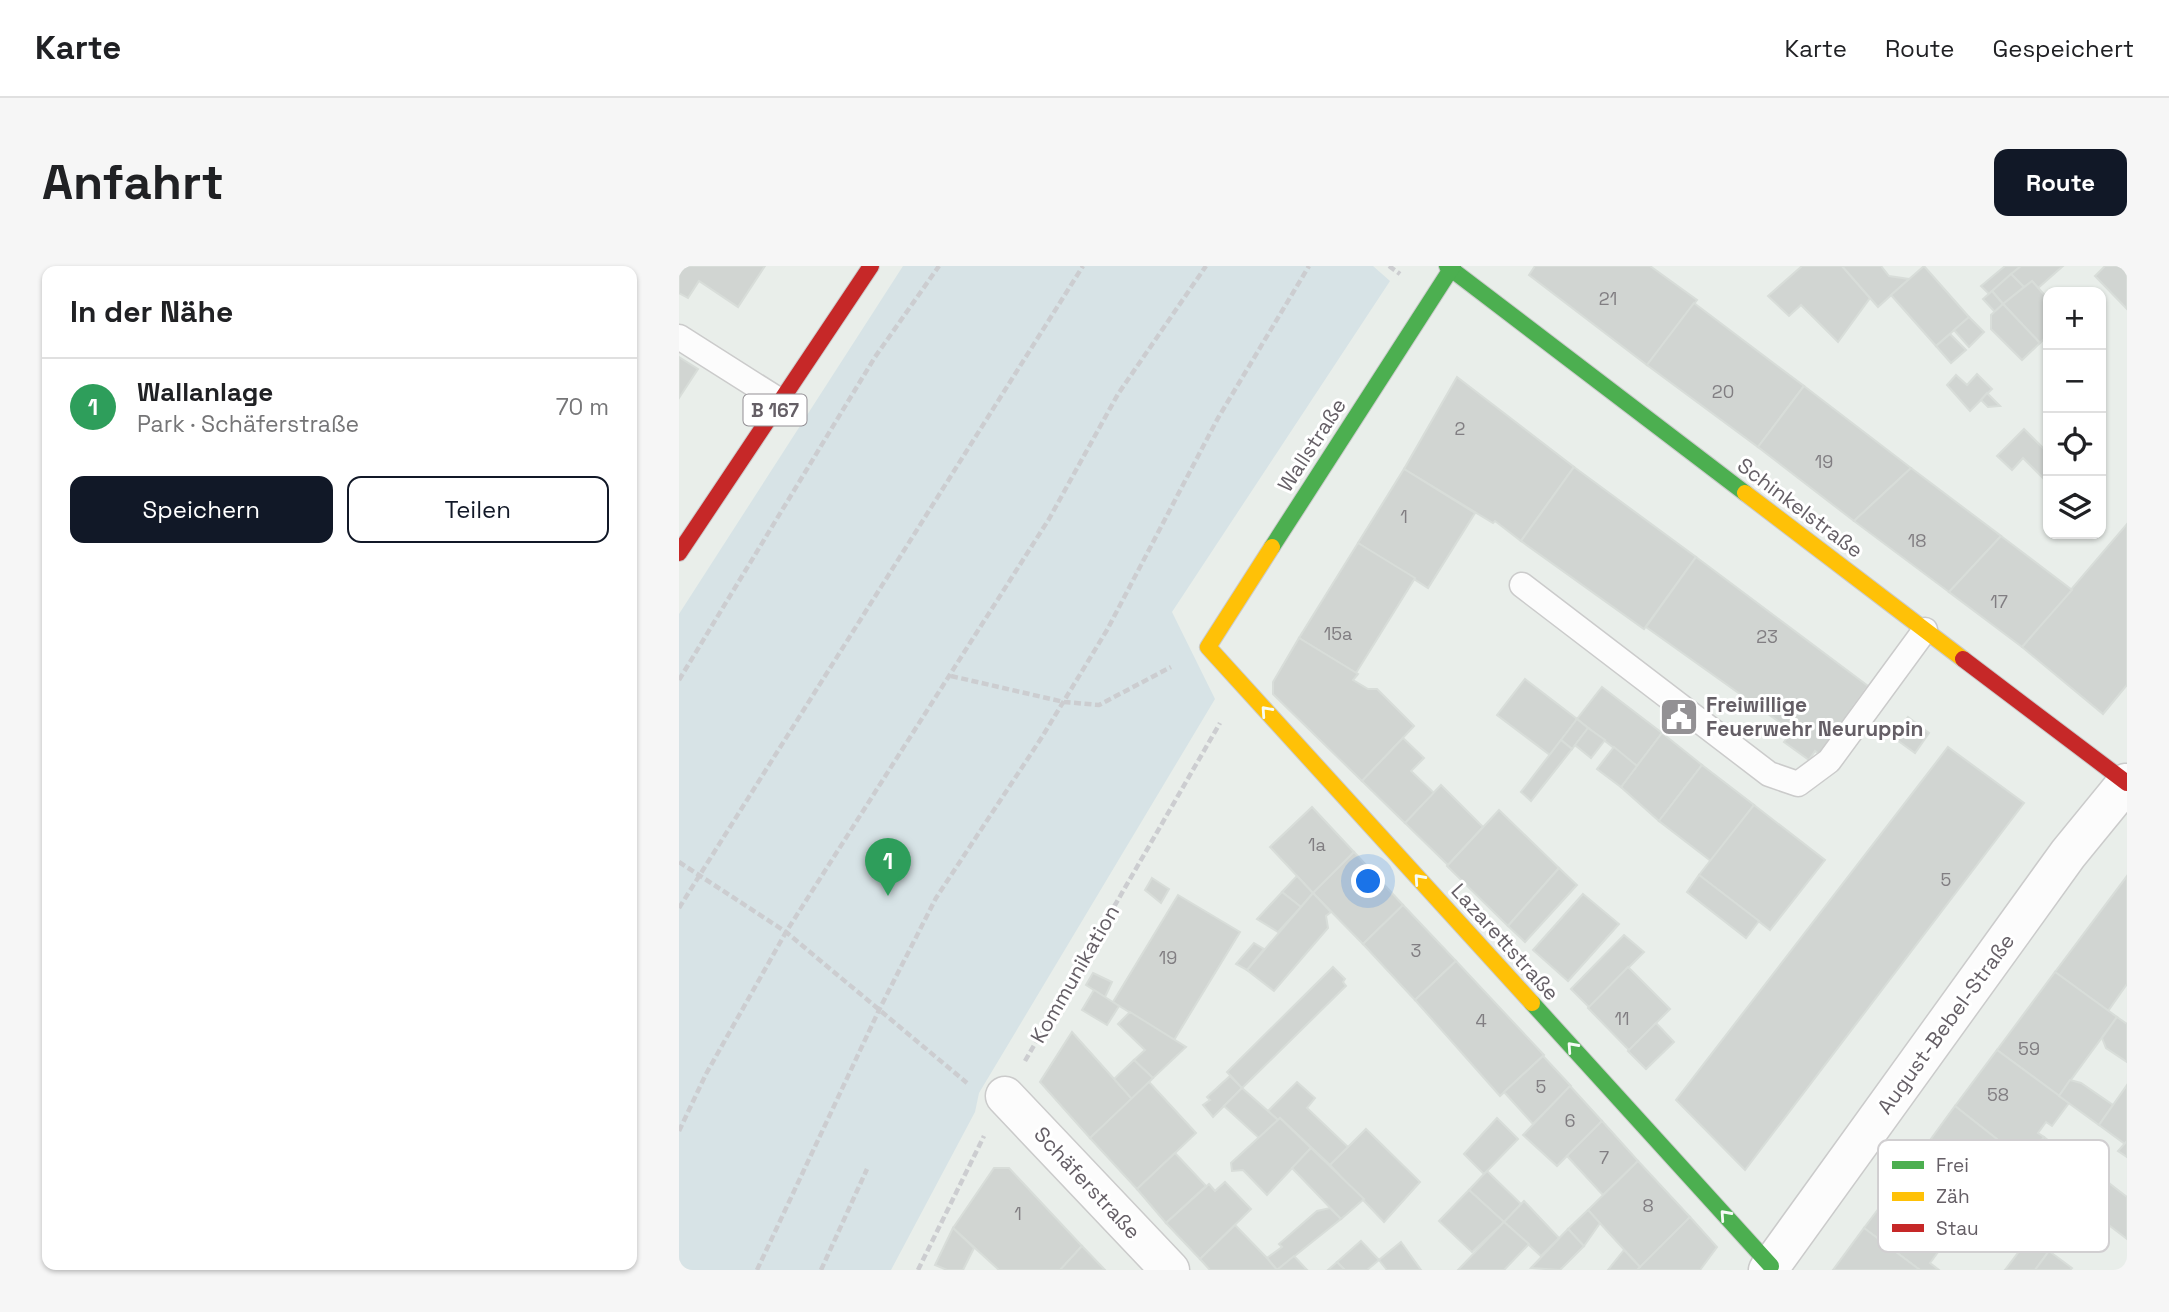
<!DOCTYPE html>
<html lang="de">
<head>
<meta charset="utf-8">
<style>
  :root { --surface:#fff; --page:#f6f6f6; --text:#202124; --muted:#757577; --line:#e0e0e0; --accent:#111827 }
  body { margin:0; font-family:"Space Grotesk",sans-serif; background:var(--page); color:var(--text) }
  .controls { position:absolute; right:21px; top:21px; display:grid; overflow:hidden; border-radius:14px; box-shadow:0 2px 5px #0004 }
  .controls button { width:63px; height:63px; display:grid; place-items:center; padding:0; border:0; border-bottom:2px solid var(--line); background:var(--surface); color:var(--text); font:35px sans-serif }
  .you { position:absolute; left:690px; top:616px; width:24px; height:24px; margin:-18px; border:5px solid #fff; border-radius:50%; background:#1a73e8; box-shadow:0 0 0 10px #1a73e833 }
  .badge { display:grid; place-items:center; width:46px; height:46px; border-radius:50%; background:var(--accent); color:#fff; font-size:23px; font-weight:700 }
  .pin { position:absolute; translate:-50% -58px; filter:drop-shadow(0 2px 4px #0008) }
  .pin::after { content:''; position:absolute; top:37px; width:24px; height:21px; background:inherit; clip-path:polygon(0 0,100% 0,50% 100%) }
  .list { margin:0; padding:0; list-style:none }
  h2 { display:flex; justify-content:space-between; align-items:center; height:91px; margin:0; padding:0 28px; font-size:30px }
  h2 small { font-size:23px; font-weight:400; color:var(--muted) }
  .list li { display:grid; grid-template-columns:46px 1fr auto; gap:21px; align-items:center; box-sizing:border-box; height:98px; padding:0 28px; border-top:2px solid var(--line) }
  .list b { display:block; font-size:26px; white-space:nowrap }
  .list p { margin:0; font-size:23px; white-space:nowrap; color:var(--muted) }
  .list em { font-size:23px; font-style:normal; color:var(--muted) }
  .actions { display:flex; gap:14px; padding:21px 28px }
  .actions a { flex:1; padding:16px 0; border:2px solid var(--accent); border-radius:14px; text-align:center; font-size:24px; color:var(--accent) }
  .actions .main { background:var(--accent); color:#fff }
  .icon { flex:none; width:38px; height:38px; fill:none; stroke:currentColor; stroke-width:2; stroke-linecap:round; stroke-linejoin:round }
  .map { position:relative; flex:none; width:1448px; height:1004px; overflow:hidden; border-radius:14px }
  header { display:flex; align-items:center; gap:42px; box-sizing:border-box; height:98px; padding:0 35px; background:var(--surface); border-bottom:2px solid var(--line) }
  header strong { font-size:33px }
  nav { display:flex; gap:38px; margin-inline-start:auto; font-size:24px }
  .intro { display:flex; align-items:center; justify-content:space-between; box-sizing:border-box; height:168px; padding:0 42px }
  h1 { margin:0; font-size:49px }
  .button { padding:18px 32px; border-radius:14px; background:var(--accent); color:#fff; font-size:24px; font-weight:700 }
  main { display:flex; gap:42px; padding:0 42px }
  aside { flex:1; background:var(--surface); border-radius:14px; box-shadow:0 2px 5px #0004 }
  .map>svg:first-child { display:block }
  .green { fill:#d7e3e6 }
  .building { fill:#d1d5d2; stroke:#d8ddd9; stroke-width:2 }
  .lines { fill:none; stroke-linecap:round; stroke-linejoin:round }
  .lane-casing { stroke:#cbcbcb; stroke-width:27 }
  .street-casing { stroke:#cbcbcb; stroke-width:41 }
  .fast-casing { stroke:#cbcbcc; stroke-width:18 }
  .slow-casing { stroke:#cbcbcc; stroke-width:18 }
  .jam-casing { stroke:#cbcbcc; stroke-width:18 }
  .path { stroke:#cccdd0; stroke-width:4.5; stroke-dasharray:7 3.5; stroke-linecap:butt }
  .lane { stroke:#fcfcfc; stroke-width:24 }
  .street { stroke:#fcfcfc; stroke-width:38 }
  .fast { stroke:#4caf50; stroke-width:16 }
  .slow { stroke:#ffc107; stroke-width:16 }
  .jam { stroke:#c62828; stroke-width:16 }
  .oneway { stroke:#f6fbf6 }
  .labels { text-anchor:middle; stroke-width:6; stroke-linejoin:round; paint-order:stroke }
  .number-label { font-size:18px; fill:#817e82 }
  .shield { fill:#fff; stroke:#938f94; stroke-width:2 }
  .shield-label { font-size:19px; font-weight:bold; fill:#655f66 }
  .street-label { font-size:21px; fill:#655f66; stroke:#fff }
  .poi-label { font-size:21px; font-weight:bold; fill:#655f66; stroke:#fff; text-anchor:start }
  .key { fill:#fff; stroke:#d1cfd1; stroke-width:2 }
  .key-label { font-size:19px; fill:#655f66 }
</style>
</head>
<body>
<header>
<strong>Karte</strong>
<nav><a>Karte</a><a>Route</a><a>Gespeichert</a></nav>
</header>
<div class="intro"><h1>Anfahrt</h1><a class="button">Route</a></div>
<main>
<aside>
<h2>In der Nähe<small></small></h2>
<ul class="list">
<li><span class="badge" style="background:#2e9e5b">1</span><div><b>Wallanlage</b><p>Park · Schäferstraße</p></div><em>70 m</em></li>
</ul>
<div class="actions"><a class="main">Speichern</a><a>Teilen</a></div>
</aside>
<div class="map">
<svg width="1448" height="1004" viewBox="0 0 1448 1004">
  <rect width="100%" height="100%" fill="#e9eeea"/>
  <polygon class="green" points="224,0 694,0 711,15 493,346 536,433 300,827 296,846 212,1004 0,1004 0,348"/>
  <g class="building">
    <polygon points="0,0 86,0 59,41 20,15 9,32 0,27"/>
    <polygon points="856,0 971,0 1018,34 968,99 850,9"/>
    <polygon points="1123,0 1163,0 1191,32 1159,76 1122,39 1110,50 1089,30"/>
    <polygon points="1163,0 1202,0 1210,10 1230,13 1199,41"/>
    <polygon points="1245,0 1290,51 1257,80 1212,29"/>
    <polygon points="1326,0 1342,0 1310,28 1302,20"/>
    <polygon points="1342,0 1384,0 1359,22 1353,15 1345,21 1332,8"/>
    <polygon points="1426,0 1448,0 1448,43 1416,10"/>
    <polygon points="1332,8 1345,21 1324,38 1313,25"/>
    <polygon points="1353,15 1369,33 1369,69 1361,77 1324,38"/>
    <polygon points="1313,25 1324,38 1316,46 1304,33"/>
    <polygon points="1015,37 1125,120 1079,181 968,99"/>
    <polygon points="1324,38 1361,77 1343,94 1312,63 1312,49"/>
    <polygon points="1290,51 1305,66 1290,81 1275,64"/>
    <polygon points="1271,68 1287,84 1272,97 1257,80"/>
    <polygon points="0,91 19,103 0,132"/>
    <polygon points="1298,108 1313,123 1291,145 1268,119 1277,109 1288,119"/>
    <polygon points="778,111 895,201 842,275 816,255 814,257 725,203"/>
    <polygon points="1125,120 1232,202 1175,255 1079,181"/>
    <polygon points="1308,127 1321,140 1309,141 1302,134"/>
    <polygon points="1345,163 1369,187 1369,217 1344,192 1333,204 1318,190"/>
    <polygon points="895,201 1017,291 965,363 842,275"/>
    <polygon points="1232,202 1322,270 1270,326 1175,255"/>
    <polygon points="725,203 796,247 749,322 679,277"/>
    <polygon points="1448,258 1448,419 1424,448 1343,381"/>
    <polygon points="1322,270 1393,324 1343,381 1270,326"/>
    <polygon points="679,277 736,312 677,407 620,372"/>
    <polygon points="1017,291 1189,420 1140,488 1136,485 1130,494 1105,476 1113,465 967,361"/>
    <polygon points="620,372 679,408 674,414 689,423 698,423 735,460 683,515 594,428 594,416"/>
    <polygon points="846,413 898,453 871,489 818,449"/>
    <polygon points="923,421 983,467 958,500 898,453"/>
    <polygon points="1229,451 1250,467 1236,487 1214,471"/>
    <polygon points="898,453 909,462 893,483 882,474"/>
    <polygon points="909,462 926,474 912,492 896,479"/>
    <polygon points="983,467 1023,499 980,555 942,521"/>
    <polygon points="724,472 745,492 732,505 755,527 726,557 683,515"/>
    <polygon points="882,474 893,483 852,535 842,526"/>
    <polygon points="935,481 958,500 942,521 918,503"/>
    <polygon points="1269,481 1345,537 1066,904 997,834"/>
    <polygon points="1023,499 1075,539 1032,595 980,555"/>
    <polygon points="762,519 804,561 769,599 726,557"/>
    <polygon points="1075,539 1146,594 1091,664 1020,609"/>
    <polygon points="633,541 675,586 634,627 591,581"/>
    <polygon points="820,544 880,602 829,660 768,600"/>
    <polygon points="675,586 724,639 684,678 634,627"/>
    <polygon points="880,602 898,619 846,676 829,660"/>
    <polygon points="1020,609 1080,655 1067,672 1008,626"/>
    <polygon points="618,610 634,627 622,641 603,626"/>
    <polygon points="1448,610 1448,718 1429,745 1376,706"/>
    <polygon points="473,612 490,623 482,637 466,624"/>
    <polygon points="603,626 622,641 599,666 578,653"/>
    <polygon points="634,627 652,646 647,650 649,662 595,725 568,704"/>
    <polygon points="904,628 940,658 889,715 854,684"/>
    <polygon points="499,629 561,666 495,774 434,736"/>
    <polygon points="724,639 777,695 736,734 684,678"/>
    <polygon points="945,669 965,686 910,741 892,723"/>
    <polygon points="575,677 585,683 568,704 557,698"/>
    <polygon points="777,695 865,789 821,830 736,734"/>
    <polygon points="654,701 666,713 664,716 667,720 563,822 548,806"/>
    <polygon points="949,701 991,743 950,784 909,742"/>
    <polygon points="1376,706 1438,751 1380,830 1318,784"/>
    <polygon points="414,707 433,716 426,731 407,719"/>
    <polygon points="415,724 440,740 428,759 403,744"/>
    <polygon points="451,746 507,781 474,812 455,794 466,784 439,758"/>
    <polygon points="1438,751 1448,758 1448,796 1427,782 1423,772"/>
    <polygon points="977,757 995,776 967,803 949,785"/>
    <polygon points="393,766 453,833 411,872 361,816"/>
    <polygon points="1318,784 1390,837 1373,860 1367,856 1359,867 1365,871 1347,896 1276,840"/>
    <polygon points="864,790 892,820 854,858 825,826"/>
    <polygon points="455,794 474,812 453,833 435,813"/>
    <polygon points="551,810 563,822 534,851 524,839 531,834 528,831"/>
    <polygon points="1391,814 1402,817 1434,839 1420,859 1380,830"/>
    <polygon points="470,816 517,867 458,923 411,872"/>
    <polygon points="618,816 636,832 628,842 669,881 651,899 601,852 599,854 589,845"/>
    <polygon points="1448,819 1448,875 1446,878 1420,859"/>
    <polygon points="891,820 923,855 878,900 844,869"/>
    <polygon points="563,822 599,854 580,872 545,840"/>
    <polygon points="1276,840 1333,885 1298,931 1241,888"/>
    <polygon points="601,852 632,882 588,929 564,904 553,905 552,897"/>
    <polygon points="818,852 839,873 805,908 785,888"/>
    <polygon points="923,855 959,895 924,929 888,890"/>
    <polygon points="687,863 741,916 705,956 651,899"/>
    <polygon points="1365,871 1420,914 1422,911 1448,931 1448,973 1347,896"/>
    <polygon points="1448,875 1448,891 1439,885"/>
    <polygon points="632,882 685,933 662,953 613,902"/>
    <polygon points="496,887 527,920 487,957 458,923"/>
    <polygon points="1241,888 1299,932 1251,997 1260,1004 1241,1004 1185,962"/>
    <polygon points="959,895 1011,951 961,1001 909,944"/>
    <polygon points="315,902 330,902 403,980 381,1004 320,1004 274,962"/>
    <polygon points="808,905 842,938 825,956 790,924"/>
    <polygon points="546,916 572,943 521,993 487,957 530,918 536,925"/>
    <polygon points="790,924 825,956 793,986 760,955"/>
    <polygon points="845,935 880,972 862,990 825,956"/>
    <polygon points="651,942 662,953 598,1004 588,992 603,981 600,978 638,945"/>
    <polygon points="909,944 921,957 905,980 889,963"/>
    <polygon points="1011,951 1038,981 1021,1004 958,1004"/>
    <polygon points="825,956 850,978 825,1004 779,1004"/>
    <polygon points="556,959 588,992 598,1004 531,1004 521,993"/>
    <polygon points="274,962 295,982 284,1004 268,1004 256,999"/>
    <polygon points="1185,962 1241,1004 1154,1004"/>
    <polygon points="889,963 905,980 881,1004 852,1002"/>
    <polygon points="1351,971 1370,985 1356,1004 1326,1004"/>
    <polygon points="682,975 700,994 688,1004 666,1004 658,996"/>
    <polygon points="722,976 742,1004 708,1004 700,994"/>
    <polygon points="403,980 426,1004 381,1004"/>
    <polygon points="945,984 961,1001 958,1004 929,1004"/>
    <polygon points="1370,985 1393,1002 1391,1004 1356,1004"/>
    <polygon points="615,990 628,1004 598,1004"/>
    <polygon points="658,996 666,1004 649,1004"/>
  </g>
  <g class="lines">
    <g class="lane-casing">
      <g id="lane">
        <polyline points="0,71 101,135"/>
        <polyline points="843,319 1090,508 1119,518 1150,495 1246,364"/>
      </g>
    </g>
    <g class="street-casing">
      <g id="street">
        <polyline points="326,830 491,1004"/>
        <polyline points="1089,1004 1389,588 1447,517"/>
      </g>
    </g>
    <g class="fast-casing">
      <g id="fast">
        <polyline points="768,0 1066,227"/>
        <polyline points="593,281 774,0"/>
        <polyline points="853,737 1092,1000"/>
      </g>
    </g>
    <g class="slow-casing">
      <g id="slow">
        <polyline points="1066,227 1284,393"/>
        <polyline points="593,281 529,381 853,737"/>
      </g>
    </g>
    <g class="jam-casing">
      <g id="jam">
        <polyline points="0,287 192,0"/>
        <polyline points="1284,393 1448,517"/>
      </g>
    </g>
    <g class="path">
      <polyline points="710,0 721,8"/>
      <polyline points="272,410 385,436 420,439 492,401"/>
      <polyline points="0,414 196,91 260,0"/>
      <polyline points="0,596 107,666 288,817"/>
      <polyline points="0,642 404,0"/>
      <polyline points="346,795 541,457"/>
      <polyline points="0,865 27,808 107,666 370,253 439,128 527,0"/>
      <polyline points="78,1004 201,742 257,632 363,471 428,364 539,152 630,0"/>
      <polyline points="142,1004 188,903"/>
      <polyline points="239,1004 305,870"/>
    </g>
    <use href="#lane" class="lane"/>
    <use href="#street" class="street"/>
    <use href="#fast" class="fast"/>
    <use href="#slow" class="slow"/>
    <use href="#jam" class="jam"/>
  </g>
  <defs><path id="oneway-chevron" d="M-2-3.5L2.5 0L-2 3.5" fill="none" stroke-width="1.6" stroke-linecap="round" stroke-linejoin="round" transform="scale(1.75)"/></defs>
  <g class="oneway">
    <use href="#oneway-chevron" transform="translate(587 445) rotate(-132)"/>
    <use href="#oneway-chevron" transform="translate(740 613) rotate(-132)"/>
    <use href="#oneway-chevron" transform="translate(893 781) rotate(-132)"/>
    <use href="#oneway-chevron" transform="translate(1046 949) rotate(-132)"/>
  </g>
  <defs>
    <g id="civic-square" transform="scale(2.0125)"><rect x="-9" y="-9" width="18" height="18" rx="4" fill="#939194" stroke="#fff"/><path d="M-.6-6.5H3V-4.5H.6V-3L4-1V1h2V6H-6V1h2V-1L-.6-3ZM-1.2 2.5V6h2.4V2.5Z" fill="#fff"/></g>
  </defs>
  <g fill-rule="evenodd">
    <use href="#civic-square" x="1000" y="451"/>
  </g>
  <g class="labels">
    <g class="number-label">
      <text x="929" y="39">21</text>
      <text x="1044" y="132">20</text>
      <text x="781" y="169">2</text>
      <text x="1145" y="202">19</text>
      <text x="725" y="257">1</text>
      <text x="1238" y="281">18</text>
      <text x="1320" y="342">17</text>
      <text x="659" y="374">15a</text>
      <text x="1088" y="377">23</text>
      <text x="638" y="585">1a</text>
      <text x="1267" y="620">5</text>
      <text x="737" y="691">3</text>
      <text x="489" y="698">19</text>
      <text x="943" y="759">11</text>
      <text x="802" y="761">4</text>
      <text x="1350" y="789">59</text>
      <text x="862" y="827">5</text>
      <text x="1319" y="835">58</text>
      <text x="891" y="861">6</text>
      <text x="925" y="898">7</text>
      <text x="969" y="946">8</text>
      <text x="339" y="954">1</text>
    </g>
    <rect class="shield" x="64.5" y="128.5" width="63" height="31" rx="5"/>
    <g class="shield-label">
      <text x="96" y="151">B 167</text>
    </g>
    <g class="street-label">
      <text transform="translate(633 179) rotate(-57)" y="7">Wallstraße</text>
      <text transform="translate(1121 242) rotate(37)" y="7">Schinkelstraße</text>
      <text transform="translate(826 676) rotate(48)" y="7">Lazarettstraße</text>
      <text transform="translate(396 708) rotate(-60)" y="7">Kommunikation</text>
      <text transform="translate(1267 758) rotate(-54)" y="7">August-Bebel-Straße</text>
      <text transform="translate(408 917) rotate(47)" y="7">Schäferstraße</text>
    </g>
    <g class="poi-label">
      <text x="1027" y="446">Freiwillige<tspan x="1027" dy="24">Feuerwehr Neuruppin</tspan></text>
    </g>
  </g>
  <rect x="1199" y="874" width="231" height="112" rx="10" class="key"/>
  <rect x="1213" y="895" width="32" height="8" fill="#4caf50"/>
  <rect x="1213" y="926" width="32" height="9" fill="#ffc107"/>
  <rect x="1213" y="958" width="32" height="8" fill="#c62828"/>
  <g class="key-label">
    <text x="1257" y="906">Frei</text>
    <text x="1257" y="937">Zäh</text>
    <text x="1257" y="969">Stau</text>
  </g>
</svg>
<div class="controls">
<button>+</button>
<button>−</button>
<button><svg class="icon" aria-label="locate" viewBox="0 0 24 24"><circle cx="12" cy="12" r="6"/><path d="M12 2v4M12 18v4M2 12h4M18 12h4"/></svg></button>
<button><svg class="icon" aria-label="layers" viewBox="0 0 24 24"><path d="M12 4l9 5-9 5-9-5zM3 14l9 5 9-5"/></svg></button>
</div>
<div class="you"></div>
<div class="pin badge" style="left:209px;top:630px;background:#2e9e5b">1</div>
</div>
</main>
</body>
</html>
